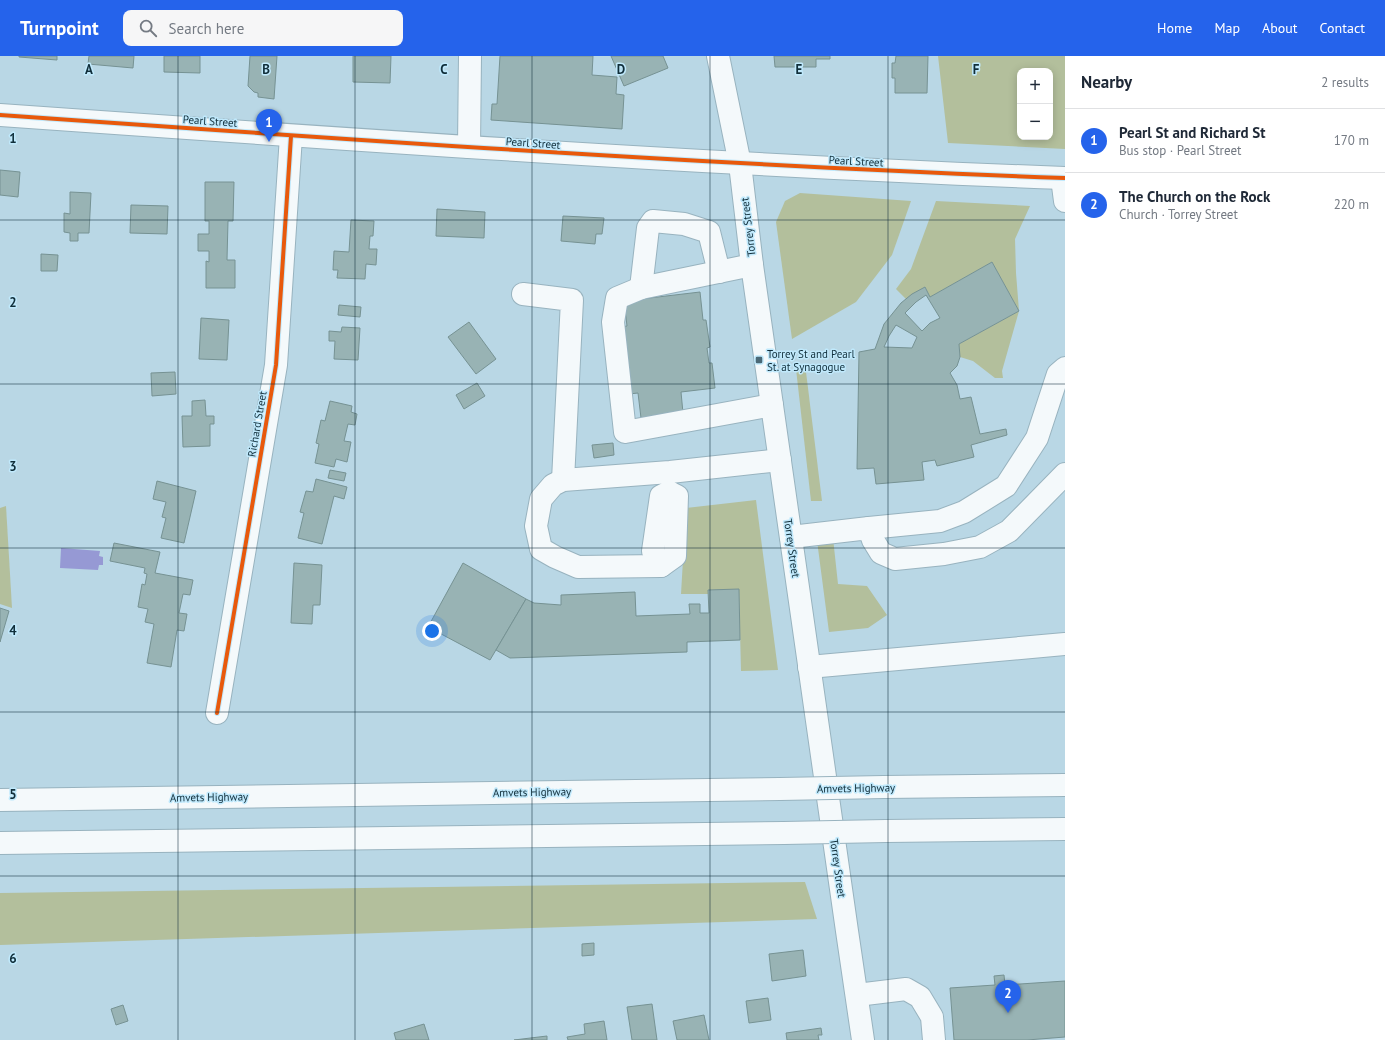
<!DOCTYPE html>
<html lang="en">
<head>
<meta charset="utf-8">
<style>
  :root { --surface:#fff; --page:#f6f6f7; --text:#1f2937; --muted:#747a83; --line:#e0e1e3; --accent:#2563eb }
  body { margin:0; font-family:"PT Sans",sans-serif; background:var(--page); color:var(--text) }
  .controls { position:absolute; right:12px; top:12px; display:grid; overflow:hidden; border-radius:8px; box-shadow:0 2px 10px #0003 }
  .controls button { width:36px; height:36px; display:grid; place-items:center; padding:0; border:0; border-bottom:1px solid var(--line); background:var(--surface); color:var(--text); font:20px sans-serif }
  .you { position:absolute; left:432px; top:575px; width:14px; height:14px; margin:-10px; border:3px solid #fff; border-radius:50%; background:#1a73e8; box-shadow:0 0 0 6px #1a73e833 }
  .badge { display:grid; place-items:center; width:26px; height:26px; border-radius:50%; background:var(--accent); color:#fff; font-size:13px; font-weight:700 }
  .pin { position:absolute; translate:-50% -33px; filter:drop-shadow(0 1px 2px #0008) }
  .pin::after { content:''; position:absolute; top:21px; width:14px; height:12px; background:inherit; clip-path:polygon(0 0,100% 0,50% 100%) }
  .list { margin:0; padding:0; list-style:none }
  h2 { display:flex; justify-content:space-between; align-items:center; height:52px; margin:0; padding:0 16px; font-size:17px }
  h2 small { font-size:13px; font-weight:400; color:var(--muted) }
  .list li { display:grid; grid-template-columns:26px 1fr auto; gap:12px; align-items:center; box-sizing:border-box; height:64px; padding:0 16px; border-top:1px solid var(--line) }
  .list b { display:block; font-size:15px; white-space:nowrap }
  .list p { margin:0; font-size:13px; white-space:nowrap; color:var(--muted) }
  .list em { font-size:13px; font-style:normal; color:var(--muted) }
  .icon { flex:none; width:22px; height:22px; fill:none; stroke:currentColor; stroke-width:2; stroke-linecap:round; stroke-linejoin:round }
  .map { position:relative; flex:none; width:1065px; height:984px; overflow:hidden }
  header { display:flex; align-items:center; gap:24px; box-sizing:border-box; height:56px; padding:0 20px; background:var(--accent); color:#fff }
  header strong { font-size:19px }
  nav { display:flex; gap:22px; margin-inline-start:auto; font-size:14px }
  .search { width:280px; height:36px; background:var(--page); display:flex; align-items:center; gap:10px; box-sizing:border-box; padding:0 14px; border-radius:8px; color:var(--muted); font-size:15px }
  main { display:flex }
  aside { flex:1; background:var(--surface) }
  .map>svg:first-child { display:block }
  .green { fill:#b3bf9c; fill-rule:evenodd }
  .water { fill:#9699d4 }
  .building { fill:#98b3b4; stroke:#769293; fill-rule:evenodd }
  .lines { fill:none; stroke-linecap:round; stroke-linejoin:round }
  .minor-casing { stroke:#98b3bf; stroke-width:24 }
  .major-casing { stroke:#98b3bf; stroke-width:24 }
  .highway-casing { stroke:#98b3bf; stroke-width:24 }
  .minor { stroke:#f4f9fb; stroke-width:22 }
  .major { stroke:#f4f9fb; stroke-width:22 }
  .highway { stroke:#f4f9fb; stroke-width:22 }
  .highway-bridge-casing { stroke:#98b3bf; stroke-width:24; stroke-linecap:butt }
  .highway-bridge { stroke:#f4f9fb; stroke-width:22 }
  .cycleway-casing { stroke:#c0e9fc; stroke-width:6 }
  .cycleway { stroke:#e8590c; stroke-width:4 }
  .grid { fill:none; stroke:#102e3a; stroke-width:1; stroke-opacity:0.55 }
  .poi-dot { fill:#4b6976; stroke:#c0e9fc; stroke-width:1.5 }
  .labels { text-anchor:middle; stroke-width:3; stroke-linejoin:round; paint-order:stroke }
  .street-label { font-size:11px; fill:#102e3a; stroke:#c0e9fc }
  .poi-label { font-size:11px; fill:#102e3a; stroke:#c0e9fc; text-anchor:start }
  .grid-label { font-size:13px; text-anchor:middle; font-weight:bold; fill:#102e3a; stroke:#c0e9fc; stroke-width:3; stroke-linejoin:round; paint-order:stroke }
</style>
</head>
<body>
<header>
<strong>Turnpoint</strong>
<div class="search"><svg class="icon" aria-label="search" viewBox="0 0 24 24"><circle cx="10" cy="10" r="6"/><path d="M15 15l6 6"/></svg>Search here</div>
<nav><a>Home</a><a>Map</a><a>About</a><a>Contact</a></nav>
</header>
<main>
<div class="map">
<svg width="1065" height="984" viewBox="0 0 1065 984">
  <rect width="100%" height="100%" fill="#b9d7e5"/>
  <g class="green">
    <path d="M938,0H1065V93L948,87ZM1020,15H1050V81H1020Z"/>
    <polygon points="800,137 911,145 892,199 856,246 792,283 776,166 785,145"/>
    <polygon points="936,145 1030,150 1015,183 1016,217 1019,255 1002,315 1003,322 995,322 973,305 960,301 959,288 1019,255 992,206 930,241 925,231 906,243 896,233 911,213"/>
    <polygon points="805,308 822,445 811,445 796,313"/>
    <polygon points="756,444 778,614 741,615 739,534 708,538 681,538 686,452"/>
    <polygon points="6,450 12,552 0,548 0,452"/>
    <polygon points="816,477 833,482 838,528 867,530 887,559 868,572 829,576"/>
    <polygon points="805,826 817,863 0,889 0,837"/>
  </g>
  <polygon class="water" points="61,492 100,495 99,500 103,501 103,509 99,509 98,514 60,512"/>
  <g class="building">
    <polygon points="19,0 57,0 57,4 19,1"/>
    <polygon points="89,0 134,0 133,12 88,8"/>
    <polygon points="164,0 200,0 200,17 164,16"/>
    <polygon points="250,0 277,0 274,43 258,41 258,37 254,36 248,30"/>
    <polygon points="353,0 391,0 390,27 353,26"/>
    <polygon points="500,0 593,0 592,19 617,21 616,38 624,39 622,73 491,64 492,48 497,48"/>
    <polygon points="611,0 663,0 668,12 624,30"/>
    <polygon points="774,0 830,0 830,3 816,3 816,11 775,11"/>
    <polygon points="896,0 928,0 927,37 895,37 895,22 892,22 892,7 895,7"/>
    <polygon points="0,114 20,116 18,141 0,139"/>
    <polygon points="205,126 234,126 233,165 228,165 227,204 235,204 235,232 206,232 206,205 209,206 209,195 198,195 198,178 209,178 209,165 205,165"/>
    <polygon points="70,136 91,137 89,177 78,177 78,185 70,185 70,177 64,176 64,157 70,158"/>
    <polygon points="131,149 168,150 167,178 130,177"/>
    <polygon points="437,153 485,156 484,182 436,180"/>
    <polygon points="563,160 604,162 602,178 596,178 595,188 561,185"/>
    <polygon points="351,164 374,165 373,180 370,180 369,193 377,193 376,209 366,208 365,223 337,222 338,214 333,214 334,195 349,196"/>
    <polygon points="41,198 58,199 57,215 41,215"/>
    <path d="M992,206L1019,255L959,288L960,301L957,310L950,317L957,329L960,343L971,341L980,378L1006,373L1007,379L971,389L974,401L937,410L935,404L922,406L924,424L876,428L874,412L857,413L859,296L875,293L884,268L901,247L912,238L925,231L930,241ZM926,239L940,262L930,267L922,275L905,257L916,246ZM896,269L917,281L912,292L884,291L889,280Z"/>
    <polygon points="700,236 703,264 706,264 710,291 707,292 709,307 712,307 715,332 681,336 683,357 641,362 638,337 629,338 621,271 627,270 624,245"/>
    <polygon points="339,249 361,251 360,261 338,259"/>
    <polygon points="201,262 229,264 227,304 199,303"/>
    <polygon points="469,266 496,303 476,318 448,281"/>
    <polygon points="342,271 360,272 358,304 334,303 335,285 329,285 329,275 341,276"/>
    <polygon points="175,316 176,338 152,340 151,317"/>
    <polygon points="477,327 485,340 464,353 456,339"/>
    <polygon points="205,344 206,360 214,360 214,368 210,368 210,390 183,391 182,360 192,360 192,345"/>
    <polygon points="330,345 352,350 351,356 357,358 355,369 348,368 344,385 351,386 347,406 336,403 334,411 315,407 319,388 316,387 321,364 325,365"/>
    <polygon points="613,387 614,399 594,402 592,389"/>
    <polygon points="330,414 346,417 344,425 328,422"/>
    <polygon points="316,423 347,431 344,443 334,440 322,488 298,482 304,457 300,456 306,435 313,436"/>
    <polygon points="157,425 196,435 184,487 161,482 166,462 162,461 166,446 153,443"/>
    <polygon points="114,487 160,496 155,517 193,524 190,539 183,538 179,557 187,558 184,575 177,574 171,611 147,607 154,568 145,566 148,553 138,551 142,528 145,529 147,518 144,517 145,512 110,505"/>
    <polygon points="294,507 322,509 320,549 313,549 312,568 291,567"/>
    <polygon points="463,507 526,543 490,604 428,571"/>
    <polygon points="739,533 740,584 687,586 687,596 510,602 496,594 526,543 534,547 561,549 561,539 635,536 636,560 690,558 689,548 700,548 700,557 709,557 708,534"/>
    <polygon points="0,552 9,555 0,586"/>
    <polygon points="594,887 594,899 582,900 582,888"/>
    <polygon points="803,894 806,920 772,925 769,898"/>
    <polygon points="1004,919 1005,929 1065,925 1065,981 1027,984 954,984 950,932 995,929 994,920"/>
    <polygon points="768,942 771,964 749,967 746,945"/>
    <polygon points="652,948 657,984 632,984 627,951"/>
    <polygon points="123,949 128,965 116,969 111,953"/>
    <polygon points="704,959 709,984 677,984 673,965"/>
    <polygon points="604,965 607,984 568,984 567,981 585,978 584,968"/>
    <polygon points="424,968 429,984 396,984 394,977"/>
    <polygon points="821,972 822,979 818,979 819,984 787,984 786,977"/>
    <polygon points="547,980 547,984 514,984"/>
  </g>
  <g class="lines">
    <g class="minor-casing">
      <g id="minor">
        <path d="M0,59C355,84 710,109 1065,122"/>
        <polyline points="469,91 470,0"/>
        <polyline points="1062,122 1065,145"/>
        <polyline points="752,209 641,232 617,242 613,266 625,376 772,349"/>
        <polyline points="641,232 648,172 653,165 684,168 709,176 719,216"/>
        <polyline points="523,238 572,244 563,424"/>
        <polyline points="669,436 677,440 675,500 661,510 578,511 555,501 541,493 536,470 541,443 553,429 563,424 670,416 780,404"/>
        <polyline points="869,472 940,465 964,456 1006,430 1037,382 1058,318 1065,312"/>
        <polyline points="791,481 869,472 873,484 881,497 895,503 944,498 980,491 1009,475 1065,418"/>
        <polyline points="661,510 653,495 661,440 669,436"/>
        <polyline points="809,611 1065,588"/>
        <polyline points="217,657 276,309 291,80"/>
        <polyline points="857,939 906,933 920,941 932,961 934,984"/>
      </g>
    </g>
    <g class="major-casing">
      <polyline id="major" points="718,0 740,108 752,209 847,875 863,984"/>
    </g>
    <g class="highway-casing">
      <g id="highway">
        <polyline points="884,731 1065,729"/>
        <polyline points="0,744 780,733"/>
        <polyline points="886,775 1065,773"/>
        <polyline points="0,787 784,777"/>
      </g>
    </g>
    <use href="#minor" class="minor"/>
    <use href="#major" class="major"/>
    <use href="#highway" class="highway"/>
    <g class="highway-bridge-casing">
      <g id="highway-bridge">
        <polyline points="780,733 884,731"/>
        <polyline points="784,777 886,775"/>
      </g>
    </g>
    <use href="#highway-bridge" class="highway-bridge"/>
    <g class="cycleway-casing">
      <g id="cycleway">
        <path d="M0,59C355,84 710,109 1065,122"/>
        <polyline points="217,657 276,309 291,80"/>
      </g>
    </g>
    <use href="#cycleway" class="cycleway"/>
  </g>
  <path class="grid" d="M178,0V984M355,0V984M532,0V984M710,0V984M888,0V984M0,164H1065M0,328H1065M0,492H1065M0,656H1065M0,820H1065"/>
  <rect class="poi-dot" x="755" y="300" width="8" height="8" rx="2"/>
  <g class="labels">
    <g class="street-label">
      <text transform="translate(210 65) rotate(4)" y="4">Pearl Street</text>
      <text transform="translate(533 87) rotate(4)" y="4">Pearl Street</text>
      <text transform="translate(856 105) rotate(3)" y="4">Pearl Street</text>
      <text transform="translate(748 171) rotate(-97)" y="4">Torrey Street</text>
      <text transform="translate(257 368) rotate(-80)" y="4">Richard Street</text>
      <text transform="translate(792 492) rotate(82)" y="4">Torrey Street</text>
      <text transform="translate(856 732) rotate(-1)" y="4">Amvets Highway</text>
      <text transform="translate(532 736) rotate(-1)" y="4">Amvets Highway</text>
      <text transform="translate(209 741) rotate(-1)" y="4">Amvets Highway</text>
      <text transform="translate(838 812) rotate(82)" y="4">Torrey Street</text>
    </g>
    <g class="poi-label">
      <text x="767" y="302">Torrey St and Pearl<tspan x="767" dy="13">St. at Synagogue</tspan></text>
    </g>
  </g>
  <g class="grid-label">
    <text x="89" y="18">A</text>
    <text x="266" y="18">B</text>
    <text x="444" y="18">C</text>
    <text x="621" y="18">D</text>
    <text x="799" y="18">E</text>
    <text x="976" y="18">F</text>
    <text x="13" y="87">1</text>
    <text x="13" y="251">2</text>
    <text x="13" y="415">3</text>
    <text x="13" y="579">4</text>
    <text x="13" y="743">5</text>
    <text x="13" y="907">6</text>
  </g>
</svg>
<div class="controls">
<button>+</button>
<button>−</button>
</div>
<div class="you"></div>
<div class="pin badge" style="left:269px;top:86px">1</div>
<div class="pin badge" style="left:1008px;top:957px">2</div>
</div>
<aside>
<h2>Nearby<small>2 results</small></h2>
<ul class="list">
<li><span class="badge">1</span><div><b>Pearl St and Richard St</b><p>Bus stop · Pearl Street</p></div><em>170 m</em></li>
<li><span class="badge">2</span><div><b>The Church on the Rock</b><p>Church · Torrey Street</p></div><em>220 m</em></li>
</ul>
</aside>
</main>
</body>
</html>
